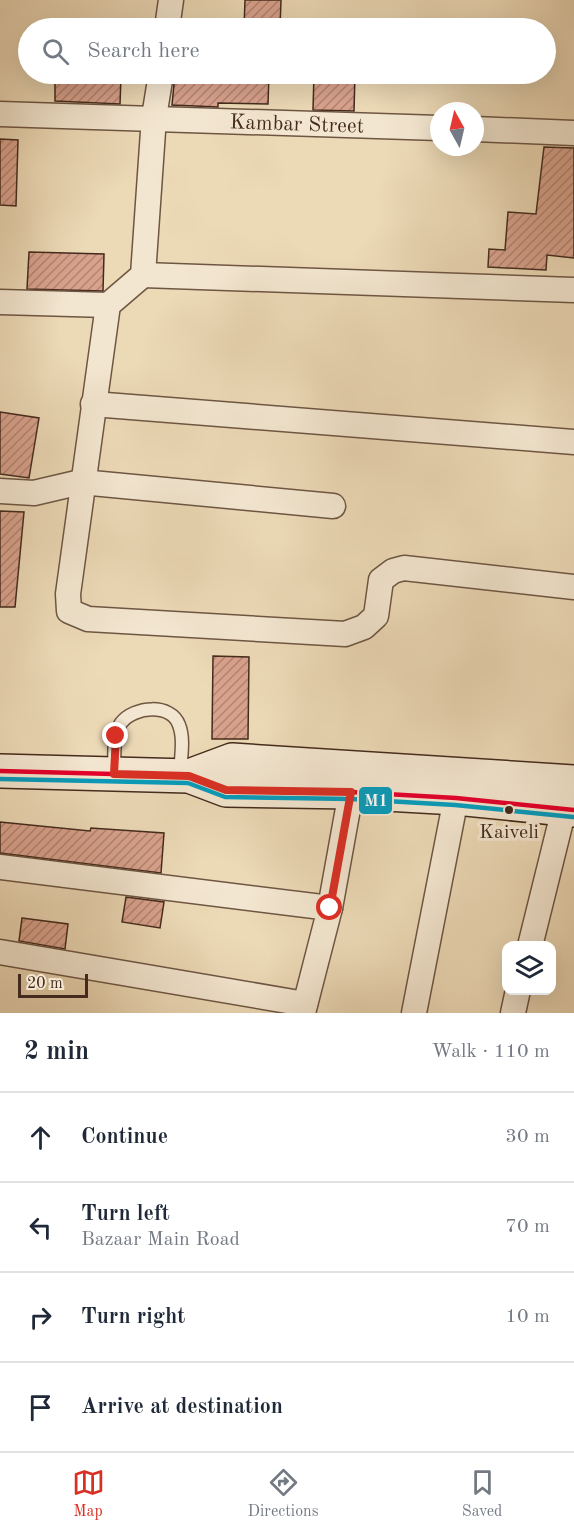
<!DOCTYPE html>
<html lang="en">
<head>
<meta charset="utf-8">
<style>
  :root { --surface:#fff; --page:#f6f6f7; --text:#1f2937; --muted:#747a83; --line:#e0e1e3; --accent:#d93025 }
  body { margin:0; font-family:"Old Standard TT",serif; background:var(--page); color:var(--text) }
  .controls { position:absolute; right:18px; bottom:18px; display:grid; overflow:hidden; border-radius:12px; box-shadow:0 6px 24px #0002 }
  .controls button { width:54px; height:54px; display:grid; place-items:center; padding:0; border:0; border-bottom:2px solid var(--line); background:var(--surface); color:var(--text); font:30px sans-serif }
  .compass { position:absolute; left:430px; top:102px; width:54px; height:54px; border-radius:50%; background:var(--surface); box-shadow:0 6px 24px #0002; rotate:352deg }
  .scale { position:absolute; left:18px; bottom:15px; width:70px; box-sizing:border-box; padding-left:6px; border:3px solid #442b1d; border-top:0; font-size:16px; line-height:21px; white-space:nowrap; color:#442b1d; -webkit-text-stroke:4px #f3e6d0; paint-order:stroke }
  .stop { position:absolute; width:18px; height:18px; margin:-14px; border:4px solid #d93025; border-radius:50%; background:#fff }
  .stop.end { background:#d93025; border-color:#fff; box-shadow:0 2px 6px #0008 }
  .list { margin:0; padding:0; list-style:none }
  h2 { display:flex; justify-content:space-between; align-items:center; height:78px; margin:0; padding:0 24px; font-size:26px }
  h2 small { font-size:20px; font-weight:400; color:var(--muted) }
  .list li { display:grid; grid-template-columns:39px 1fr auto; gap:18px; align-items:center; box-sizing:border-box; height:90px; padding:0 24px; border-top:2px solid var(--line) }
  .list b { display:block; font-size:22px; white-space:nowrap }
  .list p { margin:0; font-size:20px; white-space:nowrap; color:var(--muted) }
  .list em { font-size:20px; font-style:normal; color:var(--muted) }
  .icon { flex:none; width:33px; height:33px; fill:none; stroke:currentColor; stroke-width:2; stroke-linecap:round; stroke-linejoin:round }
  .map { position:relative; flex:none; width:574px; height:1013px; overflow:hidden }
  .search { position:absolute; background:var(--surface); box-shadow:0 6px 24px #0002; left:18px; right:18px; top:18px; height:66px; display:flex; align-items:center; gap:15px; box-sizing:border-box; padding:0 21px; border-radius:33px; color:var(--muted); font-size:22px }
  .sheet { height:438px; background:var(--surface) }
  nav { display:flex; justify-content:space-around; align-items:center; box-sizing:border-box; height:84px; border-top:2px solid var(--line); background:var(--surface); font-size:16px; color:var(--muted) }
  nav a { display:grid; justify-items:center; gap:3px }
  nav .on { color:var(--accent) }
  .map>svg:first-child { display:block }
  .building { fill:url(#building-hatch); stroke:#442b1d; stroke-width:1.5 }
  .lines { fill:none; stroke-linecap:round; stroke-linejoin:round }
  .service-casing { stroke:#6e5643; stroke-width:15 }
  .minor-casing { stroke:#6e5643; stroke-width:27 }
  .secondary-casing { stroke:#442b1d; stroke-width:36 }
  .service { stroke:#f3e6d0; stroke-width:12 }
  .minor { stroke:#f3e6d0; stroke-width:24 }
  .secondary { stroke:#f3e6d0; stroke-width:33 }
  .bus-1-casing { stroke:#f3e6d0; stroke-width:9 }
  .bus-2-casing { stroke:#f3e6d0; stroke-width:9 }
  .bus-1 { stroke:#e4002b; stroke-width:4.5 }
  .bus-2 { stroke:#079cbc; stroke-width:4.5 }
  .route { stroke:#d93025; stroke-width:8 }
  .bus-dot { fill:#442b1d; stroke:#f3e6d0; stroke-width:2 }
  .labels { text-anchor:middle; stroke-width:6; stroke-linejoin:round; paint-order:stroke }
  .bus-label { font-size:20px; fill:#442b1d; stroke:#f3e6d0 }
  .street-label { font-size:21px; fill:#442b1d; stroke:#f3e6d0 }
  .line-badge { stroke:#f3e6d0; stroke-width:2 }
  .badge-label { font-size:16px; text-anchor:middle; font-weight:bold; fill:#fff }
</style>
</head>
<body>
<div class="map">
<svg width="574" height="1013" viewBox="0 0 574 1013">
  <defs>
    <pattern id="building-hatch" width="6" height="6" patternUnits="userSpaceOnUse" patternTransform="scale(1.5)"><rect width="6" height="6" fill="#d9a28d"/><path d="M-1 1l2-2M0 6l6-6M5 7l2-2" fill="none" stroke="#b28473"/></pattern>
  </defs>
  <rect width="100%" height="100%" fill="#ecd9b6"/>
  <filter id="stains"><feTurbulence type="fractalNoise" baseFrequency=".00333" numOctaves="4"/><feColorMatrix values="0 0 0 0 .2 0 0 0 0 .09 0 0 0 0 .02 0 0 0 .5 -.17"/></filter>
  <radialGradient id="worn" r=".72"><stop offset=".6" stop-color="#630" stop-opacity="0"/><stop offset="1" stop-color="#630" stop-opacity=".3"/></radialGradient>
  <g class="building">
    <polygon points="245,0 281,0 280,28 244,28"/>
    <polygon points="175,74 269,74 268,104 218,103 218,107 172,105"/>
    <polygon points="314,74 355,74 354,111 313,110"/>
    <polygon points="55,75 121,77 120,104 55,101"/>
    <polygon points="0,139 18,140 16,206 0,205"/>
    <polygon points="544,147 574,148 574,258 547,255 546,270 488,267 489,249 505,250 508,212 536,214"/>
    <polygon points="29,252 104,254 103,291 27,289"/>
    <polygon points="0,412 39,418 29,478 0,474"/>
    <polygon points="0,511 24,512 15,607 0,607"/>
    <polygon points="213,656 249,657 248,739 212,739"/>
    <polygon points="0,822 90,831 91,828 164,833 161,873 0,853"/>
    <polygon points="126,897 164,902 160,928 122,922"/>
    <polygon points="22,918 68,924 65,949 19,941"/>
  </g>
  <g class="lines">
    <g class="service-casing">
      <path id="service" d="M114,773C115,759 112,736 121,723C134,706 171,703 179,725C185,740 180,761 180,776"/>
    </g>
    <g class="minor-casing">
      <g id="minor">
        <polyline points="167,28 171,0"/>
        <polyline points="161,74 154,117 143,275 108,305 68,594 69,611 88,619 345,634 364,627 376,616 381,580 393,571 404,568 574,587"/>
        <path id="s1" d="M0,114L439,128"/>
        <polyline points="475,129 574,133"/>
        <polyline points="143,275 574,290"/>
        <polyline points="0,302 108,305"/>
        <polyline points="93,404 574,442"/>
        <polyline points="0,491 34,493 81,482 333,506"/>
        <polyline points="0,867 330,908 303,1013"/>
        <polyline points="330,908 351,792"/>
        <polyline points="530,946 564,809"/>
        <polyline points="0,952 305,1004"/>
        <polyline points="414,1013 456,798"/>
        <polyline points="513,1013 518,990"/>
      </g>
    </g>
    <g class="secondary-casing">
      <g id="secondary">
        <polyline points="0,771 189,776 226,790 351,792 456,798 574,810"/>
        <polyline points="189,776 232,760 574,782"/>
      </g>
    </g>
    <use href="#service" class="service"/>
    <use href="#minor" class="minor"/>
    <use href="#secondary" class="secondary"/>
    <g class="bus-1-casing">
      <polyline id="bus-1" points="0,771 189,776 226,790 351,792 456,798 574,810"/>
    </g>
    <g class="bus-2-casing">
      <polyline id="bus-2" points="0,779 188,783 225,797 351,799 455,805 573,817"/>
    </g>
    <use href="#bus-1" class="bus-1"/>
    <use href="#bus-2" class="bus-2"/>
  </g>
  <g class="lines">
    <polyline class="route" points="116,736 114,774 189,776 226,790 351,792 330,908"/>
  </g>
  <circle class="bus-dot" cx="509" cy="810" r="5"/>
  <g class="labels">
    <g class="bus-label">
      <text x="509" y="838">Kaiveli</text>
    </g>
    <g class="street-label">
      <text dy="7" stroke="none"><textPath href="#s1" startOffset="297">Kambar Street</textPath></text>
    </g>
  </g>
  <rect class="line-badge" x="358" y="786" width="35" height="29" rx="6" fill="#079cbc"/>
  <g class="badge-label">
    <text x="376" y="806">M1</text>
  </g>
  <rect width="100%" height="100%" filter="url(#stains)"/>
  <rect width="100%" height="100%" fill="url(#worn)"/>
</svg>
<div class="controls">
<button><svg class="icon" aria-label="layers" viewBox="0 0 24 24"><path d="M12 4l9 5-9 5-9-5zM3 14l9 5 9-5"/></svg></button>
</div>
<svg class="compass" viewBox="-18 -18 36 36"><path d="M0-13l5 13h-10z" fill="#e53935"/><path d="M0 13l5-13h-10z" fill="#747a83"/></svg>
<div class="scale">20 m</div>
<div class="stop" style="left:330px;top:908px"></div>
<div class="stop end" style="left:116px;top:736px"></div>
<div class="search"><svg class="icon" aria-label="search" viewBox="0 0 24 24"><circle cx="10" cy="10" r="6"/><path d="M15 15l6 6"/></svg>Search here</div>
</div>
<section class="sheet">
<h2>2 min<small>Walk · 110 m</small></h2>
<ul class="list">
<li><svg class="icon" aria-label="ahead" viewBox="0 0 24 24"><path d="M12 20V5M6 11l6-6 6 6"/></svg><div><b>Continue</b></div><em>30 m</em></li>
<li><svg class="icon" aria-label="left" viewBox="0 0 24 24"><path d="M17 20v-9H6M10 6l-5 5 5 5"/></svg><div><b>Turn left</b><p>Bazaar Main Road</p></div><em>70 m</em></li>
<li><svg class="icon" aria-label="right" viewBox="0 0 24 24"><path d="M7 20v-9h11M14 6l5 5-5 5"/></svg><div><b>Turn right</b></div><em>10 m</em></li>
<li><svg class="icon" aria-label="arrive" viewBox="0 0 24 24"><path d="M6 21V4h12l-3 4 3 4H6"/></svg><div><b>Arrive at destination</b></div></li>
</ul>
</section>
<nav>
<a class="on"><svg class="icon" aria-label="map" viewBox="0 0 24 24"><path d="M3 6l6-2 6 2 6-2v14l-6 2-6-2-6 2zM9 4v14M15 6v14"/></svg>Map</a>
<a><svg class="icon" aria-label="directions" viewBox="0 0 24 24"><path d="M12 3l9 9-9 9-9-9zM9 14v-3h6M13 9l2 2-2 2"/></svg>Directions</a>
<a><svg class="icon" aria-label="saved" viewBox="0 0 24 24"><path d="M7 4h10v16l-5-4-5 4z"/></svg>Saved</a>
</nav>
</body>
</html>
